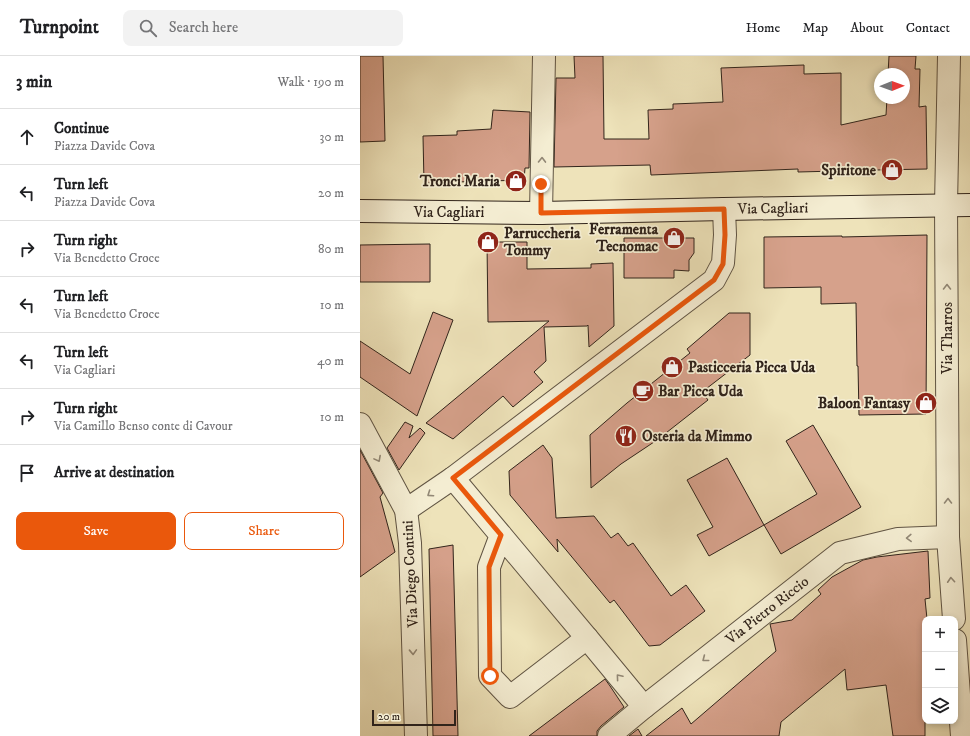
<!DOCTYPE html>
<html lang="en">
<head>
<meta charset="utf-8">
<style>
  :root { --surface:#fff; --page:#f2f2f2; --text:#202124; --muted:#757577; --line:#e0e0e0; --accent:#ea580c }
  body { margin:0; font-family:"IM FELL DW Pica",serif; background:var(--page); color:var(--text) }
  .controls { position:absolute; right:12px; bottom:12px; display:grid; overflow:hidden; border-radius:8px; box-shadow:0 2px 6px #0003 }
  .controls button { width:36px; height:36px; display:grid; place-items:center; padding:0; border:0; border-bottom:1px solid var(--line); background:var(--surface); color:var(--text); font:20px sans-serif }
  .compass { position:absolute; left:514px; top:12px; width:36px; height:36px; border-radius:50%; background:var(--surface); box-shadow:0 2px 6px #0003; rotate:89deg }
  .scale { position:absolute; left:12px; bottom:10px; width:84px; box-sizing:border-box; padding-left:4px; border:2px solid #31241b; border-top:0; font-size:11px; line-height:14px; white-space:nowrap; color:#31241b; -webkit-text-stroke:3px #f4edd2; paint-order:stroke }
  .stop { position:absolute; width:12px; height:12px; margin:-9px; border:3px solid #ea580c; border-radius:50%; background:#fff }
  .stop.end { background:#ea580c; border-color:#fff; box-shadow:0 1px 4px #0008 }
  .list { margin:0; padding:0; list-style:none }
  h2 { display:flex; justify-content:space-between; align-items:center; height:52px; margin:0; padding:0 16px; font-size:17px }
  h2 small { font-size:13px; font-weight:400; color:var(--muted) }
  .list li { display:grid; grid-template-columns:26px 1fr auto; gap:12px; align-items:center; box-sizing:border-box; height:56px; padding:0 16px; border-top:1px solid var(--line) }
  .list b { display:block; font-size:15px; white-space:nowrap }
  .list p { margin:0; font-size:13px; white-space:nowrap; color:var(--muted) }
  .list em { font-size:13px; font-style:normal; color:var(--muted) }
  .actions { display:flex; gap:8px; padding:12px 16px }
  .actions a { flex:1; padding:9px 0; border:1px solid var(--accent); border-radius:8px; text-align:center; font-size:14px; color:var(--accent) }
  .actions .main { background:var(--accent); color:#fff }
  .icon { flex:none; width:22px; height:22px; fill:none; stroke:currentColor; stroke-width:2; stroke-linecap:round; stroke-linejoin:round }
  .map { position:relative; flex:none; width:610px; height:680px; overflow:hidden }
  header { display:flex; align-items:center; gap:24px; box-sizing:border-box; height:56px; padding:0 20px; background:var(--surface); border-bottom:1px solid var(--line) }
  header strong { font-size:19px }
  nav { display:flex; gap:22px; margin-inline-start:auto; font-size:14px }
  .search { width:280px; height:36px; background:var(--page); display:flex; align-items:center; gap:10px; box-sizing:border-box; padding:0 14px; border-radius:8px; color:var(--muted); font-size:15px }
  main { display:flex }
  aside { flex:1; background:var(--surface) }
  .map>svg:first-child { display:block }
  .building { fill:#d6a18b; stroke:#31241b }
  .lines { fill:none; stroke-linecap:round; stroke-linejoin:round }
  .minor-casing { stroke:#605443; stroke-width:24 }
  .tertiary-casing { stroke:#605443; stroke-width:24 }
  .secondary-casing { stroke:#31241b; stroke-width:24 }
  .minor { stroke:#f4edd2; stroke-width:22 }
  .tertiary { stroke:#f4edd2; stroke-width:22 }
  .secondary { stroke:#f4edd2; stroke-width:22 }
  .oneway { stroke:#928876 }
  .route { stroke:#ea580c; stroke-width:5 }
  .labels { text-anchor:middle; stroke-width:3.5; stroke-linejoin:round; paint-order:stroke }
  .poi-label { font-size:15px; font-weight:bold; fill:#31241b; stroke:#f4edd2; text-anchor:end }
  .street-label { font-size:15px; fill:#31241b; stroke:#f4edd2 }
</style>
</head>
<body>
<header>
<strong>Turnpoint</strong>
<div class="search"><svg class="icon" aria-label="search" viewBox="0 0 24 24"><circle cx="10" cy="10" r="6"/><path d="M15 15l6 6"/></svg>Search here</div>
<nav><a>Home</a><a>Map</a><a>About</a><a>Contact</a></nav>
</header>
<main>
<aside>
<h2>3 min<small>Walk · 190 m</small></h2>
<ul class="list">
<li><svg class="icon" aria-label="ahead" viewBox="0 0 24 24"><path d="M12 20V5M6 11l6-6 6 6"/></svg><div><b>Continue</b><p>Piazza Davide Cova</p></div><em>30 m</em></li>
<li><svg class="icon" aria-label="left" viewBox="0 0 24 24"><path d="M17 20v-9H6M10 6l-5 5 5 5"/></svg><div><b>Turn left</b><p>Piazza Davide Cova</p></div><em>20 m</em></li>
<li><svg class="icon" aria-label="right" viewBox="0 0 24 24"><path d="M7 20v-9h11M14 6l5 5-5 5"/></svg><div><b>Turn right</b><p>Via Benedetto Croce</p></div><em>80 m</em></li>
<li><svg class="icon" aria-label="left" viewBox="0 0 24 24"><path d="M17 20v-9H6M10 6l-5 5 5 5"/></svg><div><b>Turn left</b><p>Via Benedetto Croce</p></div><em>10 m</em></li>
<li><svg class="icon" aria-label="left" viewBox="0 0 24 24"><path d="M17 20v-9H6M10 6l-5 5 5 5"/></svg><div><b>Turn left</b><p>Via Cagliari</p></div><em>40 m</em></li>
<li><svg class="icon" aria-label="right" viewBox="0 0 24 24"><path d="M7 20v-9h11M14 6l5 5-5 5"/></svg><div><b>Turn right</b><p>Via Camillo Benso conte di Cavour</p></div><em>10 m</em></li>
<li><svg class="icon" aria-label="arrive" viewBox="0 0 24 24"><path d="M6 21V4h12l-3 4 3 4H6"/></svg><div><b>Arrive at destination</b></div></li>
</ul>
<div class="actions"><a class="main">Save</a><a>Share</a></div>
</aside>
<div class="map">
<svg width="610" height="680" viewBox="0 0 610 680">
  <rect width="100%" height="100%" fill="#eee3ba"/>
  <filter id="stains"><feTurbulence type="fractalNoise" baseFrequency=".005" numOctaves="4"/><feColorMatrix values="0 0 0 0 .2 0 0 0 0 .09 0 0 0 0 .02 0 0 0 .5 -.17"/></filter>
  <radialGradient id="worn" r=".72"><stop offset=".6" stop-color="#630" stop-opacity="0"/><stop offset="1" stop-color="#630" stop-opacity=".3"/></radialGradient>
  <g class="building">
    <polygon points="0,0 23,0 25,85 0,86"/>
    <polygon points="214,0 243,0 244,83 289,83 288,54 313,53 313,48 363,46 361,12 444,9 444,18 481,17 481,69 526,59 527,42 544,42 544,18 528,18 529,0 556,0 555,13 560,13 559,51 566,50 567,113 516,114 438,116 438,113 291,119 290,109 194,111 196,22 215,22"/>
    <polygon points="133,54 170,56 169,112 165,112 164,124 64,127 63,80 97,79 97,75 131,73"/>
    <polygon points="567,179 566,358 499,359 498,310 497,310 496,247 461,248 461,231 404,232 404,181 482,180 482,181"/>
    <polygon points="264,182 334,182 334,197 329,204 329,215 314,214 314,222 264,222"/>
    <polygon points="127,186 167,186 167,213 231,212 231,208 253,207 254,270 229,291 228,269 227,270 184,271 186,305 174,316 183,326 153,351 143,340 93,383 66,367 189,265 128,266"/>
    <polygon points="70,188 70,226 0,226 0,189"/>
    <polygon points="73,256 93,264 57,360 0,321 0,285 50,318"/>
    <polygon points="369,257 390,257 390,299 342,336 348,344 297,384 261,408 231,432 230,379 267,347 330,297 327,293"/>
    <polygon points="45,366 53,370 49,382 60,372 65,377 39,414 27,392"/>
    <polygon points="453,369 501,451 421,498 404,469 457,438 426,385"/>
    <polygon points="183,389 192,402 196,462 234,460 251,482 258,477 268,490 273,487 311,540 326,529 345,555 300,589 289,590 254,544 250,547 197,483 198,496 150,439 149,415"/>
    <polygon points="0,394 23,437 20,441 35,496 0,521"/>
    <polygon points="367,402 404,469 349,500 337,479 353,471 327,424"/>
    <polygon points="93,489 98,680 73,680 69,493"/>
    <polygon points="568,495 570,542 565,543 567,563 565,563 565,680 533,680 526,629 487,634 485,613 421,666 419,680 286,680 322,652 331,668 416,595 410,568 432,564 461,538 458,534 472,521 503,504 517,501"/>
    <polygon points="245,623 250,630 264,651 241,670 237,675 237,680 169,680"/>
    <polygon points="278,673 282,680 269,680"/>
  </g>
  <g class="lines">
    <g class="minor-casing">
      <g id="minor">
        <polyline points="181,157 184,0"/>
        <polyline points="0,368 46,454 50,487 56,680"/>
        <polyline points="93,422 227,582 150,641 130,620 129,511 141,479"/>
        <polyline points="46,454 93,422 354,224 363,207 365,179 364,153"/>
        <polyline points="227,582 284,651"/>
        <polyline points="249,680 284,651 480,497 538,483 588,481"/>
      </g>
    </g>
    <g class="tertiary-casing">
      <g id="tertiary">
        <polyline points="589,0 586,149 588,481 594,563"/>
        <polyline points="595,584 602,680"/>
      </g>
    </g>
    <g class="secondary-casing">
      <polyline id="secondary" points="0,155 181,157 364,153 610,149"/>
    </g>
    <use href="#minor" class="minor"/>
    <use href="#tertiary" class="tertiary"/>
    <use href="#secondary" class="secondary"/>
  </g>
  <defs><path id="oneway-chevron" d="M-2-3.5L2.5 0L-2 3.5" fill="none" stroke-width="1.6" stroke-linecap="round" stroke-linejoin="round"/></defs>
  <g class="oneway">
    <use href="#oneway-chevron" transform="translate(182 104) rotate(-89)"/>
    <use href="#oneway-chevron" transform="translate(587 231) rotate(-90)"/>
    <use href="#oneway-chevron" transform="translate(18 403) rotate(62)"/>
    <use href="#oneway-chevron" transform="translate(70 438) rotate(146)"/>
    <use href="#oneway-chevron" transform="translate(588 445) rotate(-90)"/>
    <use href="#oneway-chevron" transform="translate(549 482) rotate(178)"/>
    <use href="#oneway-chevron" transform="translate(591 524) rotate(-94)"/>
    <use href="#oneway-chevron" transform="translate(53 596) rotate(88)"/>
    <use href="#oneway-chevron" transform="translate(345 603) rotate(142)"/>
    <use href="#oneway-chevron" transform="translate(259 621) rotate(-130)"/>
  </g>
  <g class="lines">
    <polyline class="route" points="130,620 129,511 141,479 93,422 354,224 363,208 365,179 364,153 181,157 181,128"/>
  </g>
  <defs>
    <g id="shop-disc" transform="scale(1.15)"><circle r="9.5" fill="#8f2418" stroke="#f4edd2"/><path d="M-5-2.5h2.3a2.7 3.5 0 0 1 5.4 0H5L5.5 6h-11ZM-1.5-2.5h3a1.5 2.3 0 0 0-3 0Z" fill="#fff"/></g>
    <g id="cafe-disc" transform="scale(1.15)"><circle r="9.5" fill="#8f2418" stroke="#f4edd2"/><path d="M-5.5-4.5H6V0H3Q3 3.5 0 3.5H-2.5Q-5.5 3.5-5.5 0ZM3-3.2v2h1.7v-2ZM-6 4.5H4V6H-6Z" fill="#fff"/></g>
    <g id="restaurant-disc" transform="scale(1.15)"><circle r="9.5" fill="#8f2418" stroke="#f4edd2"/><path d="M-5-6h1v4h1v-4h1v4h1v-4h1v5L-1.5 .5V6h-2V.5L-5-1ZM5-6V6H3V1.5H1.5Q1.5-4 5-6Z" fill="#fff"/></g>
  </defs>
  <g fill-rule="evenodd">
    <use href="#shop-disc" x="532" y="114"/>
    <use href="#shop-disc" x="156" y="125"/>
    <use href="#shop-disc" x="314" y="182"/>
    <use href="#shop-disc" x="128" y="186"/>
    <use href="#shop-disc" x="312" y="311"/>
    <use href="#cafe-disc" x="283" y="335"/>
    <use href="#shop-disc" x="566" y="347"/>
    <use href="#restaurant-disc" x="266" y="380"/>
  </g>
  <g class="labels">
    <g class="poi-label">
      <text x="516" y="119">Spiritone</text>
      <text x="140" y="130">Tronci Maria</text>
      <text x="298" y="178">Ferramenta<tspan x="298" dy="17">Tecnomac</tspan></text>
      <text x="144" y="182" text-anchor="start">Parruccheria<tspan x="144" dy="17">Tommy</tspan></text>
      <text x="328" y="316" text-anchor="start">Pasticceria Picca Uda</text>
      <text x="298" y="340" text-anchor="start">Bar Picca Uda</text>
      <text x="550" y="352">Baloon Fantasy</text>
      <text x="282" y="385" text-anchor="start">Osteria da Mimmo</text>
    </g>
    <g class="street-label">
      <text transform="translate(413 152) rotate(-1)" y="5">Via Cagliari</text>
      <text x="89" y="161">Via Cagliari</text>
      <text transform="translate(587 282) rotate(-90)" y="5">Via Tharros</text>
      <text transform="translate(50 518) rotate(-93)" y="5">Via Diego Contini</text>
      <text transform="translate(407 554) rotate(-38)" y="5">Via Pietro Riccio</text>
    </g>
  </g>
  <rect width="100%" height="100%" filter="url(#stains)"/>
  <rect width="100%" height="100%" fill="url(#worn)"/>
</svg>
<div class="controls">
<button>+</button>
<button>−</button>
<button><svg class="icon" aria-label="layers" viewBox="0 0 24 24"><path d="M12 4l9 5-9 5-9-5zM3 14l9 5 9-5"/></svg></button>
</div>
<svg class="compass" viewBox="-18 -18 36 36"><path d="M0-13l5 13h-10z" fill="#e53935"/><path d="M0 13l5-13h-10z" fill="#757577"/></svg>
<div class="scale">20 m</div>
<div class="stop" style="left:130px;top:620px"></div>
<div class="stop end" style="left:181px;top:128px"></div>
</div>
</main>
</body>
</html>
